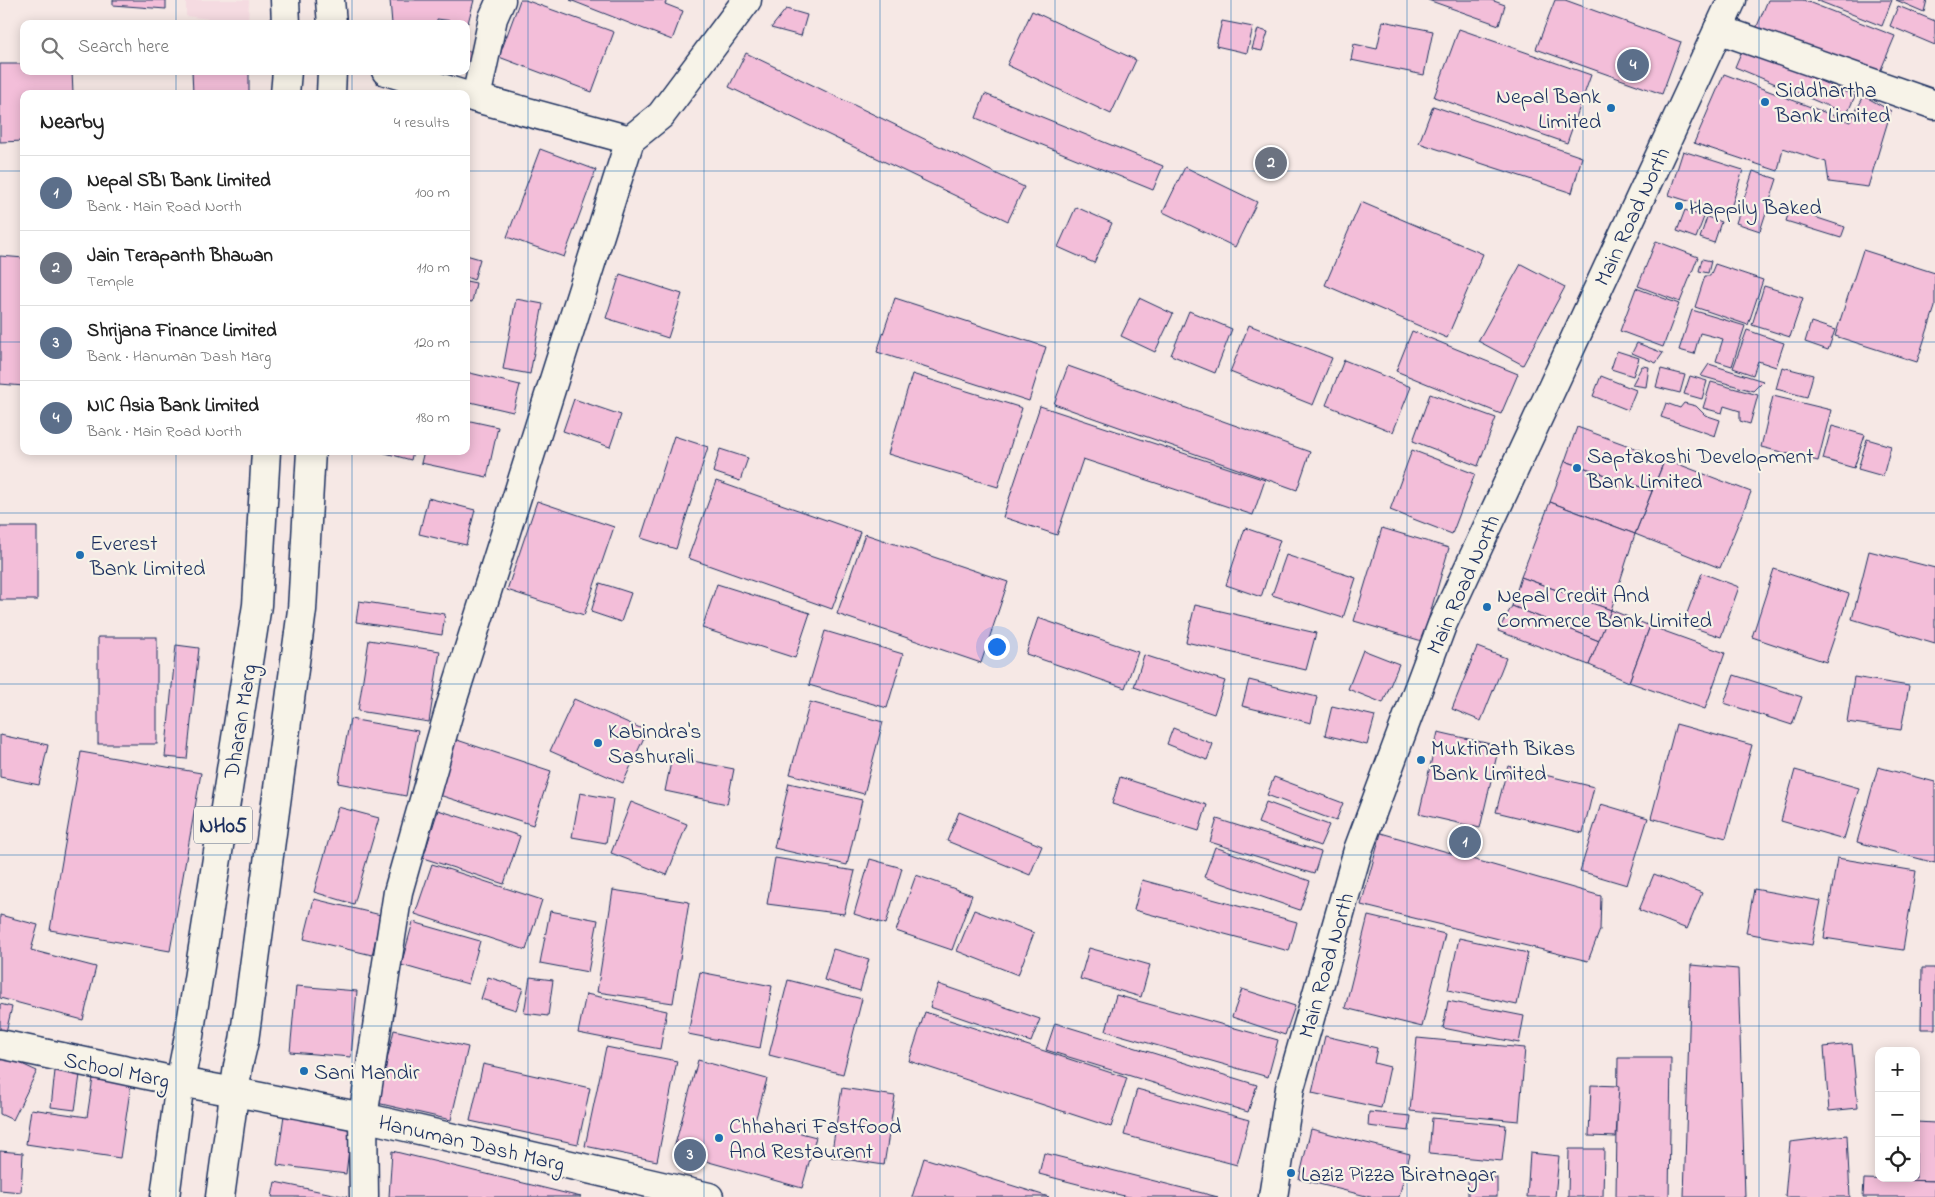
<!DOCTYPE html>
<html lang="en">
<head>
<meta charset="utf-8">
<style>
  :root { --surface:#fff; --page:#f2f2f2; --text:#222; --muted:#767676; --line:#e0e0e0; --accent:#1f6fb2 }
  body { margin:0; font-family:"Indie Flower",sans-serif; background:var(--page); color:var(--text) }
  .controls { position:absolute; right:15px; bottom:15px; display:grid; overflow:hidden; border-radius:10px; box-shadow:0 2px 12px #0003 }
  .controls button { width:45px; height:45px; display:grid; place-items:center; padding:0; border:0; border-bottom:1px solid var(--line); background:var(--surface); color:var(--text); font:25px sans-serif }
  .you { position:absolute; left:996px; top:646px; width:18px; height:18px; margin:-12px; border:4px solid #fff; border-radius:50%; background:#1a73e8; box-shadow:0 0 0 8px #1a73e833 }
  .badge { display:grid; place-items:center; width:32px; height:32px; border-radius:50%; background:var(--accent); color:#fff; font-size:16px; font-weight:700 }
  .pin { position:absolute; translate:-50% -50%; border:2px solid #fff; box-shadow:0 1px 5px #0006 }
  .list { margin:0; padding:0; list-style:none }
  h2 { display:flex; justify-content:space-between; align-items:center; height:65px; margin:0; padding:0 20px; font-size:21px }
  h2 small { font-size:16px; font-weight:400; color:var(--muted) }
  .list li { display:grid; grid-template-columns:32px 1fr auto; gap:15px; align-items:center; box-sizing:border-box; height:75px; padding:0 20px; border-top:1px solid var(--line) }
  .list b { display:block; font-size:19px; white-space:nowrap }
  .list p { margin:0; font-size:16px; white-space:nowrap; color:var(--muted) }
  .list em { font-size:16px; font-style:normal; color:var(--muted) }
  .icon { flex:none; width:28px; height:28px; fill:none; stroke:currentColor; stroke-width:2; stroke-linecap:round; stroke-linejoin:round }
  .map { position:relative; flex:none; width:1935px; height:1197px; overflow:hidden }
  .search { position:absolute; background:var(--surface); box-shadow:0 2px 12px #0003; left:20px; top:20px; width:450px; height:55px; display:flex; align-items:center; gap:12px; box-sizing:border-box; padding:0 18px; border-radius:10px; color:var(--muted); font-size:19px }
  .panel { position:absolute; background:var(--surface); box-shadow:0 2px 12px #0003; left:20px; top:90px; width:450px; height:365px; border-radius:10px }
  .map>svg:first-child { display:block }
  .built { fill:#f5dbe1 }
  .building { fill:#f3bed9; stroke:#1b2f5e }
  .lines { fill:none; stroke-linecap:round; stroke-linejoin:round }
  .minor-casing { stroke:#1b2f5e; stroke-width:31 }
  .major-casing { stroke:#1b2f5e; stroke-width:31 }
  .minor { stroke:#f7f3e8; stroke-width:28 }
  .major { stroke:#f7f3e8; stroke-width:28 }
  .grid { fill:none; stroke:#1f6fb2; stroke-width:1; stroke-opacity:0.55 }
  .poi-dot { fill:#1f6fb2; stroke:#f7f3e8; stroke-width:2 }
  .labels { text-anchor:middle; stroke-width:4.5; stroke-linejoin:round; paint-order:stroke }
  .shield { fill:#f7f3e8; stroke:#5d6a87; stroke-width:1 }
  .shield-label { font-size:21px; font-weight:bold; fill:#1b2f5e }
  .poi-label { font-size:22px; fill:#1b2f5e; stroke:#f7f3e8; text-anchor:start }
  .street-label { font-size:22px; fill:#1b2f5e; stroke:#f7f3e8 }
</style>
</head>
<body>
<div class="map">
<svg width="1935" height="1197" viewBox="0 0 1935 1197">
  <rect width="100%" height="100%" fill="#f6e8e5"/>
  <filter id="ink" filterUnits="userSpaceOnUse"><feTurbulence type="fractalNoise" baseFrequency=".02" numOctaves="2"/><feDisplacementMap in="SourceGraphic" scale="10" xChannelSelector="R" yChannelSelector="G"/><feConvolveMatrix kernelMatrix="1 2 1 2 8 2 1 2 1" color-interpolation-filters="sRGB"/></filter>
  <g filter="url(#ink)">
    <polygon class="built" points="186,0 249,0 248,24 186,16"/>
    <g class="building">
      <polygon points="113,0 166,0 166,9 113,5"/>
      <polygon points="390,0 474,0 468,23 437,19 437,24 392,24"/>
      <polygon points="520,0 525,0 614,32 592,92 499,57"/>
      <polygon points="570,0 667,0 665,4 683,11 672,40"/>
      <polygon points="1428,0 1491,0 1505,5 1499,25"/>
      <polygon points="1555,0 1565,0 1681,42 1662,94 1536,49"/>
      <polygon points="1768,0 1803,0 1895,36 1877,79 1755,31"/>
      <polygon points="1816,0 1892,0 1882,26"/>
      <polygon points="1896,0 1927,0 1924,12"/>
      <polygon points="1898,6 1935,21 1935,45 1890,26"/>
      <polygon points="786,9 807,15 801,36 771,28"/>
      <polygon points="1032,11 1136,60 1111,114 1007,65"/>
      <polygon points="1222,21 1253,27 1247,53 1216,46"/>
      <polygon points="1383,21 1433,31 1424,75 1351,60 1354,44 1377,49"/>
      <polygon points="1258,29 1268,32 1262,51 1252,49"/>
      <polygon points="1459,29 1591,75 1567,143 1434,97"/>
      <polygon points="1743,48 1855,96 1847,114 1735,67"/>
      <polygon points="466,51 476,51 469,67 466,66"/>
      <polygon points="746,53 1024,187 1008,221 729,87"/>
      <polygon points="0,64 24,64 24,71 72,71 73,94 24,94 24,141 0,142"/>
      <polygon points="192,71 249,71 249,94 193,94"/>
      <polygon points="1724,74 1850,122 1864,96 1891,111 1868,187 1829,182 1826,162 1783,148 1778,171 1694,143"/>
      <polygon points="393,90 406,94 392,94"/>
      <polygon points="985,94 1163,166 1153,190 976,118"/>
      <polygon points="1433,106 1582,157 1572,193 1419,143"/>
      <polygon points="540,149 596,170 564,257 507,237"/>
      <polygon points="1683,151 1743,170 1729,214 1669,195"/>
      <polygon points="1185,167 1257,202 1235,247 1163,212"/>
      <polygon points="1753,171 1777,179 1760,231 1736,223"/>
      <polygon points="1361,202 1483,254 1447,338 1325,285"/>
      <polygon points="1076,207 1112,223 1094,263 1058,247"/>
      <polygon points="1790,209 1845,227 1841,238 1786,221"/>
      <polygon points="1685,210 1704,217 1696,238 1677,231"/>
      <polygon points="1707,217 1721,222 1714,243 1700,238"/>
      <polygon points="1656,241 1698,257 1680,302 1638,286"/>
      <polygon points="1863,250 1935,273 1935,307 1917,362 1835,336"/>
      <polygon points="466,255 480,259 474,280 466,277"/>
      <polygon points="0,256 24,258 24,386 0,384"/>
      <polygon points="1702,259 1711,261 1708,273 1699,271"/>
      <polygon points="1521,264 1565,287 1523,365 1478,341"/>
      <polygon points="1715,264 1763,280 1748,325 1695,307 1705,276 1710,276"/>
      <polygon points="620,274 682,294 668,338 606,318"/>
      <polygon points="466,281 476,283 472,302 466,301"/>
      <polygon points="1764,286 1803,298 1790,337 1752,325"/>
      <polygon points="1636,288 1679,304 1663,347 1620,331"/>
      <polygon points="895,298 1046,347 1029,401 877,352"/>
      <polygon points="1139,298 1173,314 1155,352 1121,336"/>
      <polygon points="516,299 543,304 530,374 503,369"/>
      <polygon points="1692,310 1745,326 1732,366 1716,361 1723,339 1700,333 1694,354 1679,350"/>
      <polygon points="1189,311 1232,329 1215,373 1171,355"/>
      <polygon points="1811,322 1835,330 1828,350 1805,342"/>
      <polygon points="1249,325 1332,358 1313,405 1230,372"/>
      <polygon points="1747,330 1784,343 1776,367 1758,361 1753,375 1733,368"/>
      <polygon points="1412,331 1518,374 1501,414 1396,371"/>
      <polygon points="1637,343 1663,353 1656,363 1632,353"/>
      <polygon points="1617,351 1639,358 1633,376 1611,369"/>
      <polygon points="1344,360 1411,387 1393,432 1326,405"/>
      <polygon points="1709,364 1763,381 1753,391 1701,376"/>
      <polygon points="1068,366 1310,452 1297,490 1054,404"/>
      <polygon points="1642,366 1649,367 1646,387 1632,385"/>
      <polygon points="1782,367 1813,375 1807,397 1776,389"/>
      <polygon points="1661,369 1685,375 1680,393 1656,387"/>
      <polygon points="466,372 520,385 513,412 466,401"/>
      <polygon points="912,374 1022,408 998,487 888,454"/>
      <polygon points="1601,376 1636,390 1628,410 1593,396"/>
      <polygon points="1690,376 1707,381 1702,399 1684,394"/>
      <polygon points="1711,382 1758,395 1750,424 1740,421 1740,411 1724,406 1722,413 1703,408"/>
      <polygon points="1430,394 1496,418 1478,466 1413,441"/>
      <polygon points="1773,396 1831,410 1818,461 1761,447"/>
      <polygon points="574,399 621,415 610,447 563,431"/>
      <polygon points="1666,403 1680,408 1684,403 1696,406 1705,415 1720,420 1715,436 1661,417"/>
      <polygon points="1040,406 1265,480 1253,515 1083,459 1057,535 1003,517"/>
      <polygon points="466,420 498,427 487,477 421,463 424,451 466,451"/>
      <polygon points="1832,426 1865,435 1854,468 1823,459"/>
      <polygon points="1577,427 1665,459 1652,491 1565,461"/>
      <polygon points="674,436 708,447 676,549 641,538"/>
      <polygon points="1867,439 1891,446 1883,476 1858,469"/>
      <polygon points="720,449 748,458 740,481 713,472"/>
      <polygon points="1412,450 1475,474 1452,534 1390,510"/>
      <polygon points="378,451 413,451 411,460"/>
      <polygon points="1665,459 1751,492 1720,568 1635,534"/>
      <polygon points="1565,461 1652,491 1635,534 1550,502"/>
      <polygon points="716,481 860,532 832,609 688,558"/>
      <polygon points="428,498 475,510 466,545 419,534"/>
      <polygon points="537,501 614,527 584,615 507,590"/>
      <polygon points="1550,502 1635,534 1611,610 1521,577"/>
      <rect x="0" y="527" width="37" height="73"/>
      <polygon points="1245,528 1280,540 1261,597 1226,585"/>
      <polygon points="1382,528 1449,548 1422,641 1354,621"/>
      <polygon points="865,534 1008,582 981,663 837,614"/>
      <polygon points="1869,551 1935,568 1935,644 1852,619"/>
      <polygon points="1286,555 1356,578 1343,618 1272,595"/>
      <polygon points="1774,569 1849,594 1826,662 1752,637"/>
      <polygon points="1702,573 1739,587 1721,637 1683,624"/>
      <polygon points="1521,577 1611,610 1599,641 1512,606"/>
      <polygon points="600,583 631,593 621,622 591,612"/>
      <polygon points="717,584 810,613 795,658 702,628"/>
      <polygon points="359,601 445,614 442,635 356,622"/>
      <polygon points="1195,605 1316,633 1306,670 1186,642"/>
      <polygon points="1512,606 1599,641 1589,665 1498,631"/>
      <polygon points="1611,610 1650,626 1629,682 1589,665"/>
      <polygon points="1038,618 1138,652 1125,688 1026,654"/>
      <polygon points="1650,626 1725,653 1705,709 1629,682"/>
      <polygon points="825,631 903,654 887,708 809,685"/>
      <rect x="98" y="637" width="59" height="107"/>
      <polygon points="369,640 440,651 429,722 358,711"/>
      <polygon points="176,645 199,648 187,759 165,757"/>
      <polygon points="1477,647 1506,658 1481,721 1452,709"/>
      <polygon points="1363,650 1399,664 1383,703 1348,689"/>
      <polygon points="1144,655 1225,681 1214,714 1134,687"/>
      <polygon points="1734,675 1802,697 1792,725 1724,703"/>
      <polygon points="1854,677 1909,686 1901,730 1847,722"/>
      <polygon points="1249,680 1317,697 1311,723 1242,706"/>
      <polygon points="574,699 647,731 623,783 550,751"/>
      <polygon points="810,702 883,722 864,794 790,774"/>
      <polygon points="1332,706 1375,716 1367,745 1325,735"/>
      <polygon points="350,719 418,731 406,796 338,783"/>
      <polygon points="1676,724 1752,745 1726,838 1651,818"/>
      <polygon points="1173,728 1213,744 1207,760 1167,744"/>
      <polygon points="1438,732 1499,746 1480,828 1419,814"/>
      <polygon points="0,735 48,745 39,785 0,777"/>
      <polygon points="451,738 551,771 533,825 433,793"/>
      <polygon points="81,752 201,773 170,951 50,930"/>
      <polygon points="672,757 734,769 727,804 665,791"/>
      <polygon points="1508,766 1594,787 1583,833 1496,812"/>
      <polygon points="1878,767 1935,782 1935,863 1857,842"/>
      <polygon points="1795,770 1859,788 1844,839 1781,821"/>
      <polygon points="1120,777 1207,805 1199,831 1112,804"/>
      <polygon points="1274,777 1343,803 1336,821 1267,795"/>
      <polygon points="789,783 862,800 847,865 774,848"/>
      <polygon points="580,793 613,799 606,843 572,837"/>
      <polygon points="631,802 687,824 667,875 611,853"/>
      <polygon points="1266,802 1329,825 1320,846 1258,823"/>
      <polygon points="1601,804 1648,818 1627,885 1580,871"/>
      <polygon points="338,807 379,818 354,904 314,892"/>
      <polygon points="438,810 520,836 504,884 423,858"/>
      <polygon points="959,812 1042,846 1030,875 947,841"/>
      <polygon points="1217,819 1321,852 1314,874 1210,842"/>
      <polygon points="1381,833 1601,896 1600,930 1588,961 1361,905"/>
      <polygon points="1215,847 1310,881 1300,910 1204,877"/>
      <polygon points="775,858 855,871 844,914 767,904"/>
      <polygon points="1837,858 1916,871 1903,950 1824,938"/>
      <polygon points="870,859 902,868 886,924 854,914"/>
      <polygon points="432,864 542,900 526,950 415,914"/>
      <polygon points="1654,874 1702,893 1687,929 1639,910"/>
      <polygon points="916,875 972,895 952,950 896,931"/>
      <polygon points="1142,880 1297,922 1289,951 1134,910"/>
      <polygon points="1754,889 1821,901 1812,945 1746,933"/>
      <polygon points="613,890 689,902 673,1003 597,992"/>
      <polygon points="314,899 381,915 372,955 304,939"/>
      <polygon points="974,910 1034,933 1018,975 957,951"/>
      <polygon points="550,911 598,920 588,972 540,963"/>
      <polygon points="0,915 38,925 31,950 96,967 83,1020 0,998"/>
      <polygon points="1368,916 1445,934 1422,1027 1345,1008"/>
      <polygon points="413,922 480,941 468,984 401,965"/>
      <polygon points="1459,938 1528,953 1517,1005 1448,990"/>
      <polygon points="1089,948 1150,965 1141,997 1080,979"/>
      <polygon points="833,949 869,959 860,991 824,980"/>
      <polygon points="1691,965 1738,969 1745,1197 1684,1197"/>
      <polygon points="1922,968 1935,968 1935,1029 1921,1029"/>
      <polygon points="700,972 772,986 760,1048 688,1034"/>
      <polygon points="488,977 523,988 516,1010 481,999"/>
      <polygon points="530,977 553,980 548,1016 524,1013"/>
      <polygon points="788,980 862,999 843,1074 769,1055"/>
      <polygon points="938,984 1040,1019 1031,1042 930,1007"/>
      <polygon points="296,986 357,991 351,1057 290,1052"/>
      <polygon points="1242,989 1295,1006 1285,1035 1232,1017"/>
      <polygon points="586,994 667,1011 660,1049 578,1033"/>
      <polygon points="1116,995 1278,1040 1268,1077 1106,1031"/>
      <polygon points="1448,1001 1524,1016 1519,1043 1443,1028"/>
      <polygon points="0,1004 12,1007 6,1032 0,1031"/>
      <polygon points="925,1012 1127,1078 1111,1127 909,1061"/>
      <polygon points="1055,1023 1257,1085 1248,1112 1046,1050"/>
      <polygon points="394,1030 468,1047 451,1120 377,1103"/>
      <polygon points="1325,1036 1377,1048 1374,1063 1390,1067 1381,1108 1312,1093"/>
      <polygon points="1417,1038 1525,1048 1519,1121 1410,1111"/>
      <polygon points="1852,1044 1858,1108 1829,1111 1824,1047"/>
      <polygon points="606,1047 677,1061 657,1161 585,1146"/>
      <polygon points="0,1054 37,1071 13,1120 0,1114"/>
      <polygon points="1618,1058 1671,1058 1669,1197 1616,1197"/>
      <polygon points="698,1060 767,1079 755,1121 816,1137 802,1188 673,1152"/>
      <polygon points="483,1064 590,1088 578,1144 470,1121"/>
      <polygon points="55,1071 80,1075 75,1110 51,1107"/>
      <polygon points="93,1078 131,1084 120,1158 26,1144 31,1109 87,1117"/>
      <polygon points="1591,1085 1619,1086 1616,1137 1589,1136"/>
      <polygon points="842,1088 895,1096 884,1165 831,1157"/>
      <polygon points="1137,1089 1249,1120 1237,1165 1124,1135"/>
      <polygon points="1369,1112 1411,1116 1409,1131 1368,1126"/>
      <polygon points="284,1115 352,1124 346,1174 277,1165"/>
      <polygon points="1432,1118 1506,1125 1502,1161 1429,1154"/>
      <polygon points="1916,1122 1935,1123 1935,1181 1883,1180 1882,1178 1916,1178"/>
      <polygon points="1311,1129 1410,1154 1399,1197 1370,1197 1299,1179"/>
      <polygon points="1847,1135 1850,1197 1785,1197 1790,1142"/>
      <polygon points="1569,1149 1604,1149 1603,1197 1568,1197"/>
      <polygon points="0,1151 23,1153 21,1192 0,1190"/>
      <polygon points="392,1151 581,1197 389,1197"/>
      <polygon points="1044,1153 1218,1197 1128,1197 1039,1174"/>
      <polygon points="1530,1153 1559,1156 1555,1197 1527,1197"/>
      <polygon points="924,1158 1049,1197 912,1197"/>
      <rect x="1468" y="1178" width="29" height="19"/>
      <polygon points="1864,1179 1935,1181 1935,1197 1863,1197"/>
      <polygon points="275,1182 347,1197 272,1197"/>
    </g>
    <g class="lines">
      <g class="minor-casing">
        <g id="minor">
          <polyline points="1718,29 1935,105"/>
          <polyline points="386,71 461,94"/>
          <polyline points="466,95 476,98 493,18 501,0"/>
          <polyline points="476,98 630,140"/>
          <polyline points="0,1044 180,1082 235,1092"/>
          <polyline points="364,1197 363,1117 398,892 450,708 630,140 661,115 747,0"/>
        </g>
      </g>
      <g class="major-casing">
        <g id="major">
          <polyline points="285,0 286,24"/>
          <polyline points="330,0 332,24"/>
          <polyline points="285,94 287,71"/>
          <polyline points="331,94 332,71"/>
          <polyline points="235,1092 363,1117 709,1197"/>
          <polyline points="165,1197 180,1082 189,1036 257,605 266,451"/>
          <polyline points="220,1197 238,1066 244,1041 302,610 311,451"/>
          <polyline points="1273,1197 1290,1088 1358,850 1442,625 1732,0"/>
        </g>
      </g>
      <use href="#minor" class="minor"/>
      <use href="#major" class="major"/>
    </g>
  </g>
  <path class="grid" d="M176,0V24M352,0V24M528,0V1197M704,0V1197M880,0V1197M1055,0V1197M1231,0V1197M1407,0V1197M1583,0V1197M1759,0V1197M176,71V94M352,71V94M0,171H24M466,171H1935M0,342H24M466,342H1935M176,451V1197M352,451V1197M0,513H1935M0,684H1935M0,855H1935M0,1026H1935"/>
  <g class="poi-dot">
    <circle cx="1765" cy="102" r="5"/>
    <circle cx="1611" cy="108" r="5"/>
    <circle cx="1679" cy="206" r="5"/>
    <circle cx="1577" cy="468" r="5"/>
    <circle cx="80" cy="555" r="5"/>
    <circle cx="1487" cy="607" r="5"/>
    <circle cx="598" cy="743" r="5"/>
    <circle cx="1421" cy="760" r="5"/>
    <circle cx="304" cy="1071" r="5"/>
    <circle cx="719" cy="1138" r="5"/>
    <circle cx="1291" cy="1173" r="5"/>
  </g>
  <g class="labels">
    <rect class="shield" x="194" y="806.5" width="58" height="37" rx="4"/>
    <g class="shield-label">
      <text x="223" y="832">NH05</text>
    </g>
    <g class="poi-label">
      <text x="1775" y="97">Siddhartha<tspan x="1775" dy="25">Bank Limited</tspan></text>
      <text x="1601" y="103" text-anchor="end">Nepal Bank<tspan x="1601" dy="25">Limited</tspan></text>
      <text x="1689" y="214">Happily Baked</text>
      <text x="1587" y="463">Saptakoshi Development<tspan x="1587" dy="25">Bank Limited</tspan></text>
      <text x="90" y="550">Everest<tspan x="90" dy="25">Bank Limited</tspan></text>
      <text x="1497" y="602">Nepal Credit And<tspan x="1497" dy="25">Commerce Bank Limited</tspan></text>
      <text x="608" y="738">Kabindra's<tspan x="608" dy="25">Sashurali</tspan></text>
      <text x="1431" y="755">Muktinath Bikas<tspan x="1431" dy="25">Bank Limited</tspan></text>
      <text x="314" y="1079">Sani Mandir</text>
      <text x="729" y="1133">Chhahari Fastfood<tspan x="729" dy="25">And Restaurant</tspan></text>
      <text x="1301" y="1181">Laziz Pizza Biratnagar</text>
    </g>
    <g class="street-label">
      <text transform="translate(1631 216) rotate(-65)" y="8">Main Road North</text>
      <text transform="translate(1462 584) rotate(-66)" y="8">Main Road North</text>
      <text transform="translate(239 721) rotate(-81)" y="8">Dharan Marg</text>
      <text transform="translate(1325 965) rotate(-74)" y="8">Main Road North</text>
      <text transform="translate(117 1069) rotate(12)" y="8">School Marg</text>
      <text transform="translate(472 1142) rotate(13)" y="8">Hanuman Dash Marg</text>
    </g>
  </g>
</svg>
<div class="controls">
<button>+</button>
<button>−</button>
<button><svg class="icon" aria-label="locate" viewBox="0 0 24 24"><circle cx="12" cy="12" r="6"/><path d="M12 2v4M12 18v4M2 12h4M18 12h4"/></svg></button>
</div>
<div class="you"></div>
<div class="pin badge" style="left:1465px;top:842px;background:#5c6f8a">1</div>
<div class="pin badge" style="left:1271px;top:163px;background:#6b7280">2</div>
<div class="pin badge" style="left:690px;top:1155px;background:#5c6f8a">3</div>
<div class="pin badge" style="left:1633px;top:65px;background:#5c6f8a">4</div>
<div class="search"><svg class="icon" aria-label="search" viewBox="0 0 24 24"><circle cx="10" cy="10" r="6"/><path d="M15 15l6 6"/></svg>Search here</div>
<section class="panel">
<h2>Nearby<small>4 results</small></h2>
<ul class="list">
<li><span class="badge" style="background:#5c6f8a">1</span><div><b>Nepal SBI Bank Limited</b><p>Bank · Main Road North</p></div><em>100 m</em></li>
<li><span class="badge" style="background:#6b7280">2</span><div><b>Jain Terapanth Bhawan</b><p>Temple</p></div><em>110 m</em></li>
<li><span class="badge" style="background:#5c6f8a">3</span><div><b>Shrijana Finance Limited</b><p>Bank · Hanuman Dash Marg</p></div><em>120 m</em></li>
<li><span class="badge" style="background:#5c6f8a">4</span><div><b>NIC Asia Bank Limited</b><p>Bank · Main Road North</p></div><em>180 m</em></li>
</ul>
</section>
</div>
</body>
</html>
